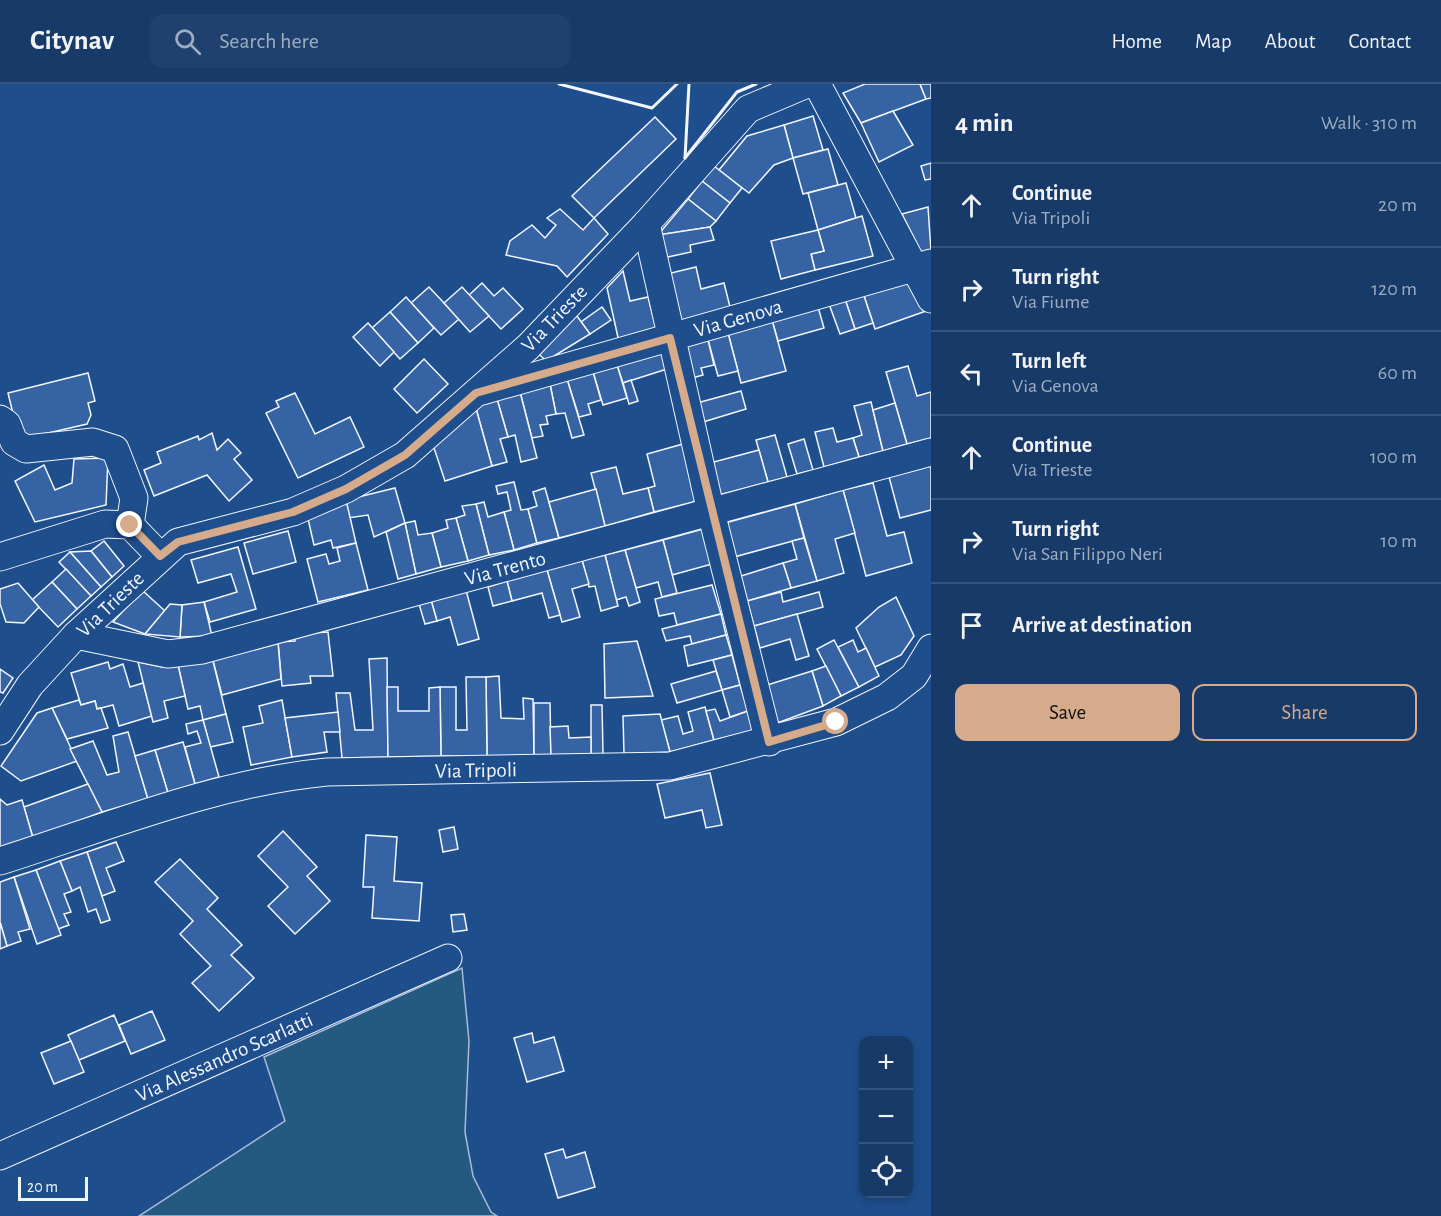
<!DOCTYPE html>
<html lang="en">
<head>
<meta charset="utf-8">
<style>
  :root { --surface:#173a69; --page:#20416f; --text:#f1f3f6; --muted:#9eadc0; --line:#36547d; --accent:#d6ab8b }
  body { margin:0; font-family:"Alegreya Sans",sans-serif; background:var(--page); color:var(--text) }
  .controls { position:absolute; right:18px; bottom:18px; display:grid; overflow:hidden; border-radius:12px; box-shadow:0 3px 9px #0003 }
  .controls button { width:54px; height:54px; display:grid; place-items:center; padding:0; border:0; border-bottom:2px solid var(--line); background:var(--surface); color:var(--text); font:30px sans-serif }
  .scale { position:absolute; left:18px; bottom:15px; width:70px; box-sizing:border-box; padding-left:6px; border:3px solid #f2f6ff; border-top:0; font-size:16px; line-height:21px; white-space:nowrap; color:#f2f6ff; -webkit-text-stroke:4px #1f4e8c; paint-order:stroke }
  .stop { position:absolute; width:18px; height:18px; margin:-14px; border:4px solid #d6ab8b; border-radius:50%; background:#fff }
  .stop.end { background:#d6ab8b; border-color:#fff; box-shadow:0 2px 6px #0008 }
  .list { margin:0; padding:0; list-style:none }
  h2 { display:flex; justify-content:space-between; align-items:center; height:78px; margin:0; padding:0 24px; font-size:26px }
  h2 small { font-size:20px; font-weight:400; color:var(--muted) }
  .list li { display:grid; grid-template-columns:39px 1fr auto; gap:18px; align-items:center; box-sizing:border-box; height:84px; padding:0 24px; border-top:2px solid var(--line) }
  .list b { display:block; font-size:22px; white-space:nowrap }
  .list p { margin:0; font-size:20px; white-space:nowrap; color:var(--muted) }
  .list em { font-size:20px; font-style:normal; color:var(--muted) }
  .actions { display:flex; gap:12px; padding:18px 24px }
  .actions a { flex:1; padding:14px 0; border:2px solid var(--accent); border-radius:12px; text-align:center; font-size:21px; color:var(--accent) }
  .actions .main { background:var(--accent); color:#111 }
  .icon { flex:none; width:33px; height:33px; fill:none; stroke:currentColor; stroke-width:2; stroke-linecap:round; stroke-linejoin:round }
  .map { position:relative; flex:none; width:931px; height:1132px; overflow:hidden }
  header { display:flex; align-items:center; gap:36px; box-sizing:border-box; height:84px; padding:0 30px; background:var(--surface); border-bottom:2px solid var(--line) }
  header strong { font-size:28px }
  nav { display:flex; gap:33px; margin-inline-start:auto; font-size:21px }
  .search { width:420px; height:54px; background:var(--page); display:flex; align-items:center; gap:15px; box-sizing:border-box; padding:0 21px; border-radius:12px; color:var(--muted); font-size:22px }
  main { display:flex }
  aside { flex:1; background:var(--surface) }
  .map>svg:first-child { display:block }
  .green { fill:#245a82; stroke:#a8bbd7; stroke-width:1.5 }
  .building { fill:#3563a3; stroke:#f2f6ff; stroke-width:1.5 }
  .lines { fill:none; stroke-linecap:round; stroke-linejoin:round }
  .minor-casing { stroke:#f2f6ff; stroke-width:29 }
  .minor { stroke:#1f4e8c; stroke-width:27 }
  .wall { stroke:#f2f6ff; stroke-width:3 }
  .route { stroke:#d6ab8b; stroke-width:8 }
  .labels { text-anchor:middle; stroke-width:4.5; stroke-linejoin:round; paint-order:stroke }
  .street-label { font-size:21px; fill:#f2f6ff; stroke:#1f4e8c }
</style>
</head>
<body>
<header>
<strong>Citynav</strong>
<div class="search"><svg class="icon" aria-label="search" viewBox="0 0 24 24"><circle cx="10" cy="10" r="6"/><path d="M15 15l6 6"/></svg>Search here</div>
<nav><a>Home</a><a>Map</a><a>About</a><a>Contact</a></nav>
</header>
<main>
<div class="map">
<svg width="931" height="1132" viewBox="0 0 931 1132">
  <rect width="100%" height="100%" fill="#1f4e8c"/>
  <polygon class="green" points="462,884 469,957 465,1048 473,1092 491,1128 497,1132 139,1132 285,1037 264,973"/>
  <g class="building">
    <polygon points="865,0 920,0 926,15 861,39 843,9"/>
    <polygon points="920,0 931,0 931,14 926,15"/>
    <polygon points="893,27 913,61 879,78 861,39"/>
    <polygon points="813,32 823,66 793,74 784,41"/>
    <polygon points="655,33 676,55 594,134 572,112"/>
    <polygon points="784,41 793,74 774,81 749,109 719,86 747,52"/>
    <polygon points="828,65 838,101 803,110 793,74"/>
    <polygon points="931,79 931,95 925,96 921,82"/>
    <polygon points="714,82 742,104 730,119 702,97"/>
    <polygon points="702,97 730,119 716,137 688,115"/>
    <polygon points="846,99 856,134 818,146 808,109"/>
    <polygon points="688,115 716,137 710,143 658,151"/>
    <polygon points="928,123 931,167 922,170 902,130"/>
    <polygon points="560,125 583,146 594,134 608,150 567,193 557,182 506,171 510,157 532,141 545,154 556,141 547,134"/>
    <polygon points="862,132 873,172 815,186 811,170 824,167 818,146"/>
    <polygon points="710,143 714,156 690,161 691,168 663,174 658,151"/>
    <polygon points="818,146 824,167 811,170 815,186 781,195 771,157"/>
    <polygon points="696,183 701,205 724,199 731,227 679,239 667,190"/>
    <polygon points="623,187 630,217 648,213 657,248 619,258 607,204"/>
    <polygon points="909,196 926,227 875,245 863,209"/>
    <polygon points="482,199 494,212 503,204 523,225 501,245 469,211"/>
    <polygon points="429,203 459,235 441,251 411,219"/>
    <polygon points="462,203 489,232 470,248 444,219"/>
    <polygon points="863,209 873,239 855,245 845,215"/>
    <polygon points="406,213 434,244 418,259 390,228"/>
    <polygon points="845,215 855,245 840,250 829,220"/>
    <polygon points="602,223 611,236 590,250 581,238"/>
    <polygon points="818,223 824,244 778,257 772,236"/>
    <polygon points="390,228 418,259 400,275 372,244"/>
    <polygon points="577,232 590,250 546,277 538,269 562,242"/>
    <polygon points="772,236 786,287 741,299 728,249"/>
    <polygon points="368,239 394,268 380,282 353,253"/>
    <polygon points="728,249 738,287 718,292 708,256"/>
    <polygon points="708,256 714,281 701,284 703,291 692,294 683,263"/>
    <polygon points="662,268 667,285 623,299 617,281"/>
    <polygon points="424,275 448,300 417,329 394,305"/>
    <polygon points="617,281 627,314 603,321 593,288"/>
    <polygon points="908,282 917,312 931,308 931,354 907,360 886,288"/>
    <polygon points="593,288 601,316 588,320 591,330 579,333 567,295"/>
    <polygon points="88,289 95,317 88,319 91,331 87,340 31,353 22,350 21,338 15,338 8,309"/>
    <polygon points="567,295 584,351 572,354 565,329 556,330 550,300"/>
    <polygon points="631,296 638,317 629,320 623,299"/>
    <polygon points="550,300 556,330 546,332 548,340 540,341 543,352 532,354 520,308"/>
    <polygon points="741,307 746,325 703,338 697,319"/>
    <polygon points="520,308 537,374 521,378 515,351 508,353 497,315"/>
    <polygon points="295,309 315,350 350,333 364,363 298,394 266,329 279,323 276,317"/>
    <polygon points="497,315 508,353 500,355 507,378 492,382 475,321"/>
    <polygon points="871,318 883,367 859,373 853,354 862,351 854,322"/>
    <polygon points="895,319 907,360 883,367 873,326"/>
    <polygon points="475,321 492,382 445,397 433,361"/>
    <polygon points="833,344 837,358 853,354 859,373 824,383 815,348"/>
    <polygon points="212,349 217,366 228,355 241,369 234,375 252,396 229,417 207,391 154,412 144,386 161,379 157,368 198,352 199,356"/>
    <polygon points="775,351 787,393 768,398 756,356"/>
    <polygon points="804,355 813,386 797,390 788,360"/>
    <polygon points="683,360 697,417 654,428 648,404 655,402 647,370"/>
    <polygon points="759,366 768,398 719,411 710,379"/>
    <polygon points="108,374 106,421 35,438 15,397 44,381 55,406 72,399 74,375"/>
    <polygon points="931,382 931,426 900,434 889,393"/>
    <polygon points="616,383 623,410 648,404 654,428 605,442 591,389"/>
    <polygon points="514,398 521,426 528,425 537,459 514,466 504,428 511,426 507,408 498,410 496,402"/>
    <polygon points="873,399 887,452 904,448 912,479 866,492 843,406"/>
    <polygon points="395,404 405,439 374,453 368,431 348,434 346,416"/>
    <polygon points="545,404 559,454 537,459 528,425 537,422 533,408"/>
    <polygon points="596,405 605,442 559,454 549,418"/>
    <polygon points="843,406 855,449 835,455 844,489 817,497 795,420"/>
    <polygon points="346,416 356,459 333,464 331,456 314,461 308,435"/>
    <polygon points="484,418 488,433 504,428 514,466 489,471 476,420"/>
    <polygon points="476,420 489,471 468,477 456,434 465,431 462,422"/>
    <polygon points="795,420 804,454 734,473 725,439"/>
    <polygon points="456,434 468,477 441,483 432,449 448,444 446,436"/>
    <polygon points="415,437 418,451 432,449 441,483 416,490 405,439"/>
    <polygon points="405,439 416,490 398,495 386,448"/>
    <polygon points="703,445 712,480 672,491 663,456"/>
    <polygon points="288,447 296,478 253,490 244,459"/>
    <polygon points="804,454 817,497 791,504 783,479 797,475 792,457"/>
    <polygon points="663,456 677,509 662,513 658,498 636,504 625,466"/>
    <polygon points="104,457 124,482 112,493 91,467"/>
    <polygon points="356,459 368,506 318,518 307,475 326,470 329,480 340,477 337,464"/>
    <polygon points="238,463 256,525 210,538 204,518 237,508 231,490 198,499 191,476"/>
    <polygon points="625,466 640,518 629,522 626,513 616,516 605,471"/>
    <polygon points="91,467 112,493 101,503 70,468"/>
    <polygon points="70,468 101,503 91,512 59,478"/>
    <polygon points="605,471 618,522 601,527 595,502 589,503 582,476"/>
    <polygon points="582,476 589,500 572,505 580,533 562,538 547,486"/>
    <polygon points="783,479 791,504 747,517 741,492"/>
    <polygon points="66,485 91,512 77,525 52,498"/>
    <polygon points="547,486 560,531 549,534 542,509 512,517 507,497"/>
    <polygon points="507,497 512,517 493,522 488,503"/>
    <polygon points="52,498 77,525 58,543 32,516"/>
    <polygon points="18,499 39,523 24,539 6,538 0,520 0,505"/>
    <polygon points="712,501 721,530 677,541 674,529 659,532 655,515"/>
    <polygon points="142,506 165,527 145,550 113,538"/>
    <polygon points="466,506 479,555 458,561 450,533 437,537 431,516"/>
    <polygon points="781,508 783,518 819,508 823,523 754,542 747,517"/>
    <polygon points="896,513 914,552 901,571 875,583 856,544 879,523"/>
    <polygon points="431,516 437,537 425,540 419,520"/>
    <polygon points="204,518 212,552 180,553 182,521"/>
    <polygon points="170,520 182,521 180,553 145,550"/>
    <polygon points="721,530 726,551 692,560 690,552 666,557 662,545"/>
    <polygon points="797,530 809,572 796,576 790,555 760,564 754,542"/>
    <polygon points="328,548 333,592 310,592 311,599 282,602 278,558 295,557 295,550"/>
    <polygon points="726,551 732,571 688,582 684,562"/>
    <polygon points="834,556 859,603 841,612 817,565"/>
    <polygon points="853,556 858,568 866,564 879,592 859,603 838,563"/>
    <polygon points="637,557 653,612 605,614 604,560"/>
    <polygon points="278,558 281,595 222,611 212,573"/>
    <polygon points="732,571 740,601 722,606 713,576"/>
    <polygon points="212,573 226,630 203,636 200,622 188,625 178,581"/>
    <polygon points="387,574 388,673 342,674 336,609 350,609 355,646 373,646 369,575"/>
    <polygon points="108,578 110,585 123,580 130,603 143,599 152,632 119,642 113,621 97,625 95,617 81,621 71,589"/>
    <polygon points="138,578 162,583 178,581 185,612 164,617 168,634 153,638"/>
    <polygon points="826,582 841,612 823,622 812,587"/>
    <polygon points="0,585 13,594 3,609 0,608"/>
    <polygon points="716,587 722,606 677,619 671,600"/>
    <polygon points="812,587 823,622 772,641 764,602"/>
    <polygon points="499,592 501,634 524,635 523,614 533,615 534,672 487,672 486,593"/>
    <polygon points="466,593 486,593 487,672 441,672 440,603 456,603 456,646 467,646"/>
    <polygon points="740,601 748,627 730,633 722,606"/>
    <polygon points="387,603 398,603 398,627 429,627 429,604 440,603 441,672 388,673"/>
    <polygon points="79,616 81,621 95,617 97,625 101,624 108,644 67,655 52,624"/>
    <polygon points="282,616 292,673 251,681 243,643 263,639 259,622"/>
    <polygon points="534,619 550,619 551,671 534,672"/>
    <polygon points="591,621 602,621 603,670 591,670"/>
    <polygon points="705,623 714,656 670,668 661,636 678,632 683,650 693,647 688,628"/>
    <polygon points="52,624 77,677 21,697 1,682 37,629"/>
    <polygon points="715,625 720,637 748,627 753,647 714,656 706,627"/>
    <polygon points="338,628 340,648 324,648 327,668 292,673 285,634"/>
    <polygon points="226,630 233,658 210,663 203,636"/>
    <polygon points="660,630 670,668 624,670 623,632"/>
    <polygon points="203,636 219,693 195,700 185,663 201,659 197,647 188,650 186,640"/>
    <polygon points="568,642 569,654 591,653 591,670 551,671 550,643"/>
    <polygon points="128,648 148,715 102,728 70,665 93,657 107,691 119,688 113,652"/>
    <polygon points="183,658 195,700 168,709 155,666"/>
    <polygon points="155,666 168,709 148,715 135,672"/>
    <polygon points="710,689 722,741 706,744 702,726 665,734 657,700"/>
    <polygon points="88,700 102,728 33,754 24,723"/>
    <polygon points="0,715 7,721 22,716 33,754 0,764"/>
    <polygon points="454,743 458,765 443,768 439,746"/>
    <polygon points="283,747 317,783 307,792 330,817 295,850 268,822 288,803 258,772"/>
    <polygon points="366,751 397,753 394,797 422,799 419,837 372,834 374,803 363,803"/>
    <polygon points="116,758 124,777 106,784 115,807 102,812 87,768"/>
    <polygon points="87,768 110,836 101,839 96,825 88,828 80,803 72,807 60,777"/>
    <polygon points="180,775 218,814 207,825 242,861 231,871 254,894 219,927 192,899 211,882 180,850 193,837 155,798"/>
    <polygon points="60,777 72,807 64,810 71,828 64,830 69,841 58,845 36,786"/>
    <polygon points="36,786 61,851 37,860 14,793"/>
    <polygon points="14,793 30,845 18,848 21,857 7,862 0,838 0,798"/>
    <polygon points="464,830 467,846 453,848 451,831"/>
    <polygon points="0,838 7,862 0,865"/>
    <polygon points="152,927 165,956 131,970 119,941"/>
    <polygon points="114,931 125,957 79,976 68,951"/>
    <polygon points="532,949 534,959 554,953 564,987 527,998 514,954"/>
    <polygon points="71,957 84,988 54,1000 41,969"/>
    <polygon points="563,1065 566,1074 585,1068 595,1103 558,1114 545,1070"/>
  </g>
  <g class="lines">
    <g class="minor-casing">
      <g id="minor">
        <polyline points="817,0 931,215"/>
        <polyline points="646,140 711,428 769,658"/>
        <polyline points="482,307 931,179"/>
        <polyline points="0,335 7,340 14,358 26,365 93,358 115,365 134,414 130,441"/>
        <polyline points="0,473 105,440 130,441 160,472"/>
        <polyline points="76,551 168,570 202,566 931,368"/>
        <polyline points="0,647 30,601 76,551 178,458 293,428 346,405 405,371 528,263 646,140 748,25 807,0"/>
        <path d="M0,777C105,744 217,698 327,688L670,682L836,638L887,613L914,592L931,564"/>
        <polyline points="0,1072 448,874"/>
      </g>
    </g>
    <use href="#minor" class="minor"/>
    <g class="wall">
      <polyline points="559,0 652,24 677,0"/>
      <polyline points="685,74 737,8 756,0"/>
      <polyline points="685,74 689,0"/>
    </g>
  </g>
  <g class="lines">
    <polyline class="route" points="130,441 160,472 178,458 293,428 346,405 405,371 476,309 670,254 769,658 836,638"/>
  </g>
  <g class="labels">
    <g class="street-label">
      <text transform="translate(554 234) rotate(-46)" y="7">Via Trieste</text>
      <text transform="translate(738 234) rotate(-16)" y="7">Via Genova</text>
      <text transform="translate(505 484) rotate(-15)" y="7">Via Trento</text>
      <text transform="translate(110 520) rotate(-44)" y="7">Via Trieste</text>
      <text transform="translate(476 686) rotate(-1)" y="7">Via Tripoli</text>
      <text transform="translate(224 973) rotate(-24)" y="7">Via Alessandro Scarlatti</text>
    </g>
  </g>
</svg>
<div class="controls">
<button>+</button>
<button>−</button>
<button><svg class="icon" aria-label="locate" viewBox="0 0 24 24"><circle cx="12" cy="12" r="6"/><path d="M12 2v4M12 18v4M2 12h4M18 12h4"/></svg></button>
</div>
<div class="scale">20 m</div>
<div class="stop" style="left:836px;top:638px"></div>
<div class="stop end" style="left:130px;top:441px"></div>
</div>
<aside>
<h2>4 min<small>Walk · 310 m</small></h2>
<ul class="list">
<li><svg class="icon" aria-label="ahead" viewBox="0 0 24 24"><path d="M12 20V5M6 11l6-6 6 6"/></svg><div><b>Continue</b><p>Via Tripoli</p></div><em>20 m</em></li>
<li><svg class="icon" aria-label="right" viewBox="0 0 24 24"><path d="M7 20v-9h11M14 6l5 5-5 5"/></svg><div><b>Turn right</b><p>Via Fiume</p></div><em>120 m</em></li>
<li><svg class="icon" aria-label="left" viewBox="0 0 24 24"><path d="M17 20v-9H6M10 6l-5 5 5 5"/></svg><div><b>Turn left</b><p>Via Genova</p></div><em>60 m</em></li>
<li><svg class="icon" aria-label="ahead" viewBox="0 0 24 24"><path d="M12 20V5M6 11l6-6 6 6"/></svg><div><b>Continue</b><p>Via Trieste</p></div><em>100 m</em></li>
<li><svg class="icon" aria-label="right" viewBox="0 0 24 24"><path d="M7 20v-9h11M14 6l5 5-5 5"/></svg><div><b>Turn right</b><p>Via San Filippo Neri</p></div><em>10 m</em></li>
<li><svg class="icon" aria-label="arrive" viewBox="0 0 24 24"><path d="M6 21V4h12l-3 4 3 4H6"/></svg><div><b>Arrive at destination</b></div></li>
</ul>
<div class="actions"><a class="main">Save</a><a>Share</a></div>
</aside>
</main>
</body>
</html>
